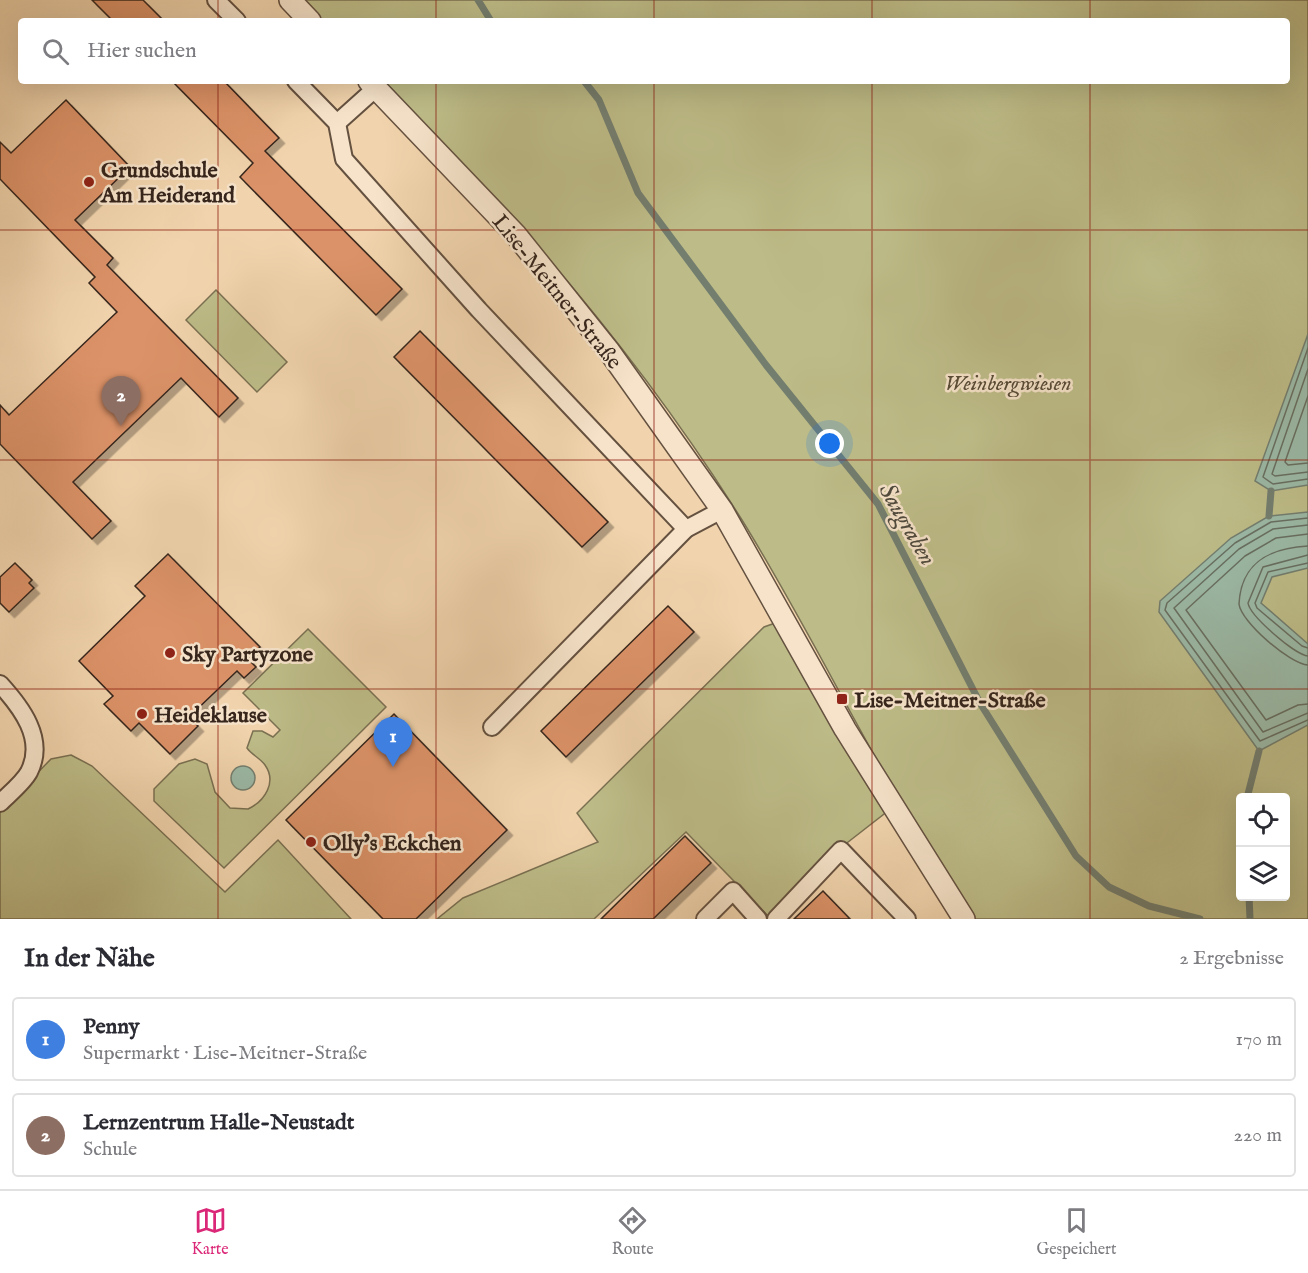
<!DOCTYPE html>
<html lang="de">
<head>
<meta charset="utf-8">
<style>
  :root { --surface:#fff; --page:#f2f2f3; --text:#2b2b33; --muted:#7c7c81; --line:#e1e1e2; --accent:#db2777 }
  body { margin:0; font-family:"IM FELL English",serif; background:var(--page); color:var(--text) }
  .controls { position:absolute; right:18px; bottom:18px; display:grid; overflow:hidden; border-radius:6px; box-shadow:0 6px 24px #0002 }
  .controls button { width:54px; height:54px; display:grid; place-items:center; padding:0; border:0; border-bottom:2px solid var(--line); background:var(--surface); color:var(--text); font:30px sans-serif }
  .you { position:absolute; left:830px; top:444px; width:21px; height:21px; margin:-15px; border:4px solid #fff; border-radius:50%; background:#1a73e8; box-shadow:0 0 0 9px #1a73e833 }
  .badge { display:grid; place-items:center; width:39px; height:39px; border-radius:50%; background:var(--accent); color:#fff; font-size:20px; font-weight:700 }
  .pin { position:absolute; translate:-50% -50px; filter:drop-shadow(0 2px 3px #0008) }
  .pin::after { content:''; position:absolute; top:32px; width:21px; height:18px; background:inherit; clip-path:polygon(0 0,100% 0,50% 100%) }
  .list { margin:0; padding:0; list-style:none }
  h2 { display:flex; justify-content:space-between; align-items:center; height:78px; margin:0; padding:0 24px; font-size:26px }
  h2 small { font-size:20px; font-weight:400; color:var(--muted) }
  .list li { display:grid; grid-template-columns:39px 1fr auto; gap:18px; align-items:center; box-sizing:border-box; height:84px; margin:0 12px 12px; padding:0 12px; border:2px solid var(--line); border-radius:6px }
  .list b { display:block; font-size:22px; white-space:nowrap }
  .list p { margin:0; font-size:20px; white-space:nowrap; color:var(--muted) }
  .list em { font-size:20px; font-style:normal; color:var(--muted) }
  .icon { flex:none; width:33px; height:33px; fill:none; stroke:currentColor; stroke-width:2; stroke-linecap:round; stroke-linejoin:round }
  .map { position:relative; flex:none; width:1308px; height:919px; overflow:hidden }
  .search { position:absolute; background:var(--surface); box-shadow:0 6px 24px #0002; left:18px; right:18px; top:18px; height:66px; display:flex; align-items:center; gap:15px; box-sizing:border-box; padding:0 21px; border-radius:6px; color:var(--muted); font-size:22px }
  .sheet { height:270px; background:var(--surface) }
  nav { display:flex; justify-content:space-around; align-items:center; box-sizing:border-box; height:84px; border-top:2px solid var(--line); background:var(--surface); font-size:16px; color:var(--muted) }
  nav a { display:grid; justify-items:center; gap:3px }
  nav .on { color:var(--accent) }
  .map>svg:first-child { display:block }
  .green { fill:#bdbc88; stroke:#7a7052; stroke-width:1.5; fill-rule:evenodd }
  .water { fill:#9bb9a6; stroke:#737e6f; stroke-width:1.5 }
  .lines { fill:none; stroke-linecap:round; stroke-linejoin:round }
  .shore { stroke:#686f61; stroke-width:1.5 }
  .stream { stroke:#737e6f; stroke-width:7 }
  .building { fill:#dc9268; stroke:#36251c; stroke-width:1.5; filter:url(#shadow) }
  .minor-casing { stroke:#655140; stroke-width:20 }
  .tertiary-casing { stroke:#655140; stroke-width:24 }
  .minor { stroke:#f6e3ca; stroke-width:16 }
  .tertiary { stroke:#f6e3ca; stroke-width:21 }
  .grid { fill:none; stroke:#8f2418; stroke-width:1.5; stroke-opacity:0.55 }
  .poi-dot { fill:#8f2418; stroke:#f6e3ca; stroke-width:2 }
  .labels { text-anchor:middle; stroke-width:5; stroke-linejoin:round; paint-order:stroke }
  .poi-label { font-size:22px; font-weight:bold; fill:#36251c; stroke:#f6e3ca; text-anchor:start }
  .street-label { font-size:22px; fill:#36251c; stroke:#f6e3ca }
  .park-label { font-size:22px; font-style:italic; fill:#584b37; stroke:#f6e3ca }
  .water-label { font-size:24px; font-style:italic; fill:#4f4a3e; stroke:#f6e3ca }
</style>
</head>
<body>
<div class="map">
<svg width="1308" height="919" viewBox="0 0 1308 919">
  <defs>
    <filter id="shadow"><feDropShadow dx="5.5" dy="5.5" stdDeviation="0" flood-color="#0004"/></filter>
  </defs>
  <rect width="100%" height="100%" fill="#f1d4ad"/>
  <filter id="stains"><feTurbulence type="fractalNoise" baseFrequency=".00333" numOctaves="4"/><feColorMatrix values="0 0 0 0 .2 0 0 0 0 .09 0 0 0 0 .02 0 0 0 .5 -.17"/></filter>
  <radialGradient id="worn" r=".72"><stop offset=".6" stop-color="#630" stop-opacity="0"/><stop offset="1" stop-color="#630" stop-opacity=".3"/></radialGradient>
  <g class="green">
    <path d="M300,0H1308V919H975C886,793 823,651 742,520C675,413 598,313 513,219C471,171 424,127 379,81H1287V21H321ZM1240,798H1286V896H1240Z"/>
    <polygon points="216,290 287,362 257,392 186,320"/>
    <polygon points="781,621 893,807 843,846 770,918 686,832 594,919 437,919 463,898 598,842 577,813 764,627"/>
    <path d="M308,629L386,707L224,868L154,801V789L179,764L195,759L207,764L215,792L230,808L248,809C265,801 277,782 265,765C260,758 252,755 247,748L253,731H262L273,737L280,730L243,693Z"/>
    <polygon points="71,755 92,766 225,892 278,840 351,919 0,919 0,811 51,759"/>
  </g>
  <g class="water">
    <polygon points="1308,334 1308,485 1271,491 1255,481"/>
    <polygon points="1308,512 1308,568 1272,577 1261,603 1308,644 1308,725 1259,751 1159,612 1160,601 1231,538 1269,516"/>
    <circle cx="243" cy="778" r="12"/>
  </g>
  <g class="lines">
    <g class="shore">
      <polyline points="1308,348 1263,477 1273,484 1308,479"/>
      <polyline points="1308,369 1272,474 1275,476 1308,472"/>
      <polyline points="1308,396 1285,462 1288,465 1308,463"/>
      <polyline points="1308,518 1271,522 1235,543 1167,603 1165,610 1260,741 1308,720"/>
      <polyline points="1308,525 1273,529 1239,549 1174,608 1263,732 1308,713"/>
      <polyline points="1308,534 1276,538 1245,556 1186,610 1266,720 1298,705 1308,704"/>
      <path d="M1308,546C1270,548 1241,562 1239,604C1241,622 1290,664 1308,665"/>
      <path d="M1308,555L1263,567L1248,603C1250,616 1295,655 1308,656"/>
      <polyline points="1308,563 1268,572 1255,603 1257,608 1302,646 1308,648"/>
    </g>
    <g class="stream">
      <polyline points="478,0 491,21"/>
      <polyline points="584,81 599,100 638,193 766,365 878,504 980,703 1076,856 1109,887 1149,906 1200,919"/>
      <polyline points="1269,516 1271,491"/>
      <polyline points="1247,798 1259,751"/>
      <polyline points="1240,842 1240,845"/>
      <polyline points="1249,896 1250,919"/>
    </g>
  </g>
  <g class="building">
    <polygon points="92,0 143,0 164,21 113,21"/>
    <polygon points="172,81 224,81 279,138 265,151 402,289 376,315 240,177 253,163"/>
    <polygon points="66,100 130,167 75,220 113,258 107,265 238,398 219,417 181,378 73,482 111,521 92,539 0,444 0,405 9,415 117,312 89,283 95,277 0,179 0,142 11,153"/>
    <polygon points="420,331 608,522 582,547 394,357"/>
    <polygon points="168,554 260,647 248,659 256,667 244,678 237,671 189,717 198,726 170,754 139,723 131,731 104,704 113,696 79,661 145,596 135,586"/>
    <polygon points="15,563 32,580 29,583 34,588 9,612 0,603 0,577"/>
    <polygon points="668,606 694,632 566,757 541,731"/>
    <polygon points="394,714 507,830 416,919 383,919 286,820"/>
    <polygon points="685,836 711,863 653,919 601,919"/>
    <polygon points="823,891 850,919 794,919"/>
  </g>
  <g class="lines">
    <g class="minor-casing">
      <g id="minor">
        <polyline points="216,0 237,21"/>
        <polyline points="296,81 337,123 344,159 479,310 686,529"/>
        <polyline points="337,123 376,88"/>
        <path d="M0,684C21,707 46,739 29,772C23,783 9,794 0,803"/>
        <polyline points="492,727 686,529 722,510"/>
        <polyline points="705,919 733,891 758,919"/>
        <polyline points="776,919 841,850 907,919"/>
      </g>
    </g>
    <g class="tertiary-casing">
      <g id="tertiary">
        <polyline points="290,0 310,21"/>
        <polyline points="369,81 516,235 609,351 722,510 845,729 964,919"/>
      </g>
    </g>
    <use href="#minor" class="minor"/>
    <use href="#tertiary" class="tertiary"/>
  </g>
  <path class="grid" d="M218,0V21M436,0V21M654,0V21M872,0V21M1090,0V21M218,81V919M436,81V919M654,81V919M872,81V919M1090,81V919M0,230H1308M0,460H1308M0,689H1308"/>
  <g class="poi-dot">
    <circle cx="89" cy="182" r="6"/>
    <circle cx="170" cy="653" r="6"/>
    <rect x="836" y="693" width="12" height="12" rx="3"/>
    <circle cx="142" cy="714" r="6"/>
    <circle cx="311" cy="842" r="6"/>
  </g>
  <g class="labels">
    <g class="poi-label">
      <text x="101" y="177">Grundschule<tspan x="101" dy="25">Am Heiderand</tspan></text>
      <text x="182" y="661">Sky Partyzone</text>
      <text x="854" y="707">Lise-Meitner-Straße</text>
      <text x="154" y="722">Heideklause</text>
      <text x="323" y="850">Olly's Eckchen</text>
    </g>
    <g class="street-label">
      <text transform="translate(558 291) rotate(51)" y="8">Lise-Meitner-Straße</text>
    </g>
    <g class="park-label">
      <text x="1008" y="390">Weinbergwiesen</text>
    </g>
    <g class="water-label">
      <text transform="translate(908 524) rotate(60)" y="8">Saugraben</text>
    </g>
  </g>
  <rect width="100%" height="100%" filter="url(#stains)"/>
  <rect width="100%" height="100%" fill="url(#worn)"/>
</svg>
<div class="controls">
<button><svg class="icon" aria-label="locate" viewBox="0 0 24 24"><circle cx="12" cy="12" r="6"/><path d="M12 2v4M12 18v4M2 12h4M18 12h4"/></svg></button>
<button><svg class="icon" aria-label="layers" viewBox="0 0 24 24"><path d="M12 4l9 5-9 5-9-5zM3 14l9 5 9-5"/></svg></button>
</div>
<div class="you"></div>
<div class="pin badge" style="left:393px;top:767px;background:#3f7fe0">1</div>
<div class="pin badge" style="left:121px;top:426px;background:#8d6e63">2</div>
<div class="search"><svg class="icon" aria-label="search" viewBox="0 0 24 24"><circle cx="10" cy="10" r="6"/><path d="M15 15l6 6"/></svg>Hier suchen</div>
</div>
<section class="sheet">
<h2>In der Nähe<small>2 Ergebnisse</small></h2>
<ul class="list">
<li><span class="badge" style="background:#3f7fe0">1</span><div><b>Penny</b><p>Supermarkt · Lise-Meitner-Straße</p></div><em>170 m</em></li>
<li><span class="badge" style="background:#8d6e63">2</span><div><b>Lernzentrum Halle-Neustadt</b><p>Schule</p></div><em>220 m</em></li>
</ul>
</section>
<nav>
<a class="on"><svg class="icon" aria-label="map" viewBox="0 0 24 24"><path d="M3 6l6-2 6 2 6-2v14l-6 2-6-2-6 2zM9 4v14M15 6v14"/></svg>Karte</a>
<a><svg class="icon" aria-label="directions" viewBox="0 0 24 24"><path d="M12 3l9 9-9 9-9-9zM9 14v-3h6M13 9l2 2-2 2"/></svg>Route</a>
<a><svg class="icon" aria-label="saved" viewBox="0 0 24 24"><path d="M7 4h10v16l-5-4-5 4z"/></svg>Gespeichert</a>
</nav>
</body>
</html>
